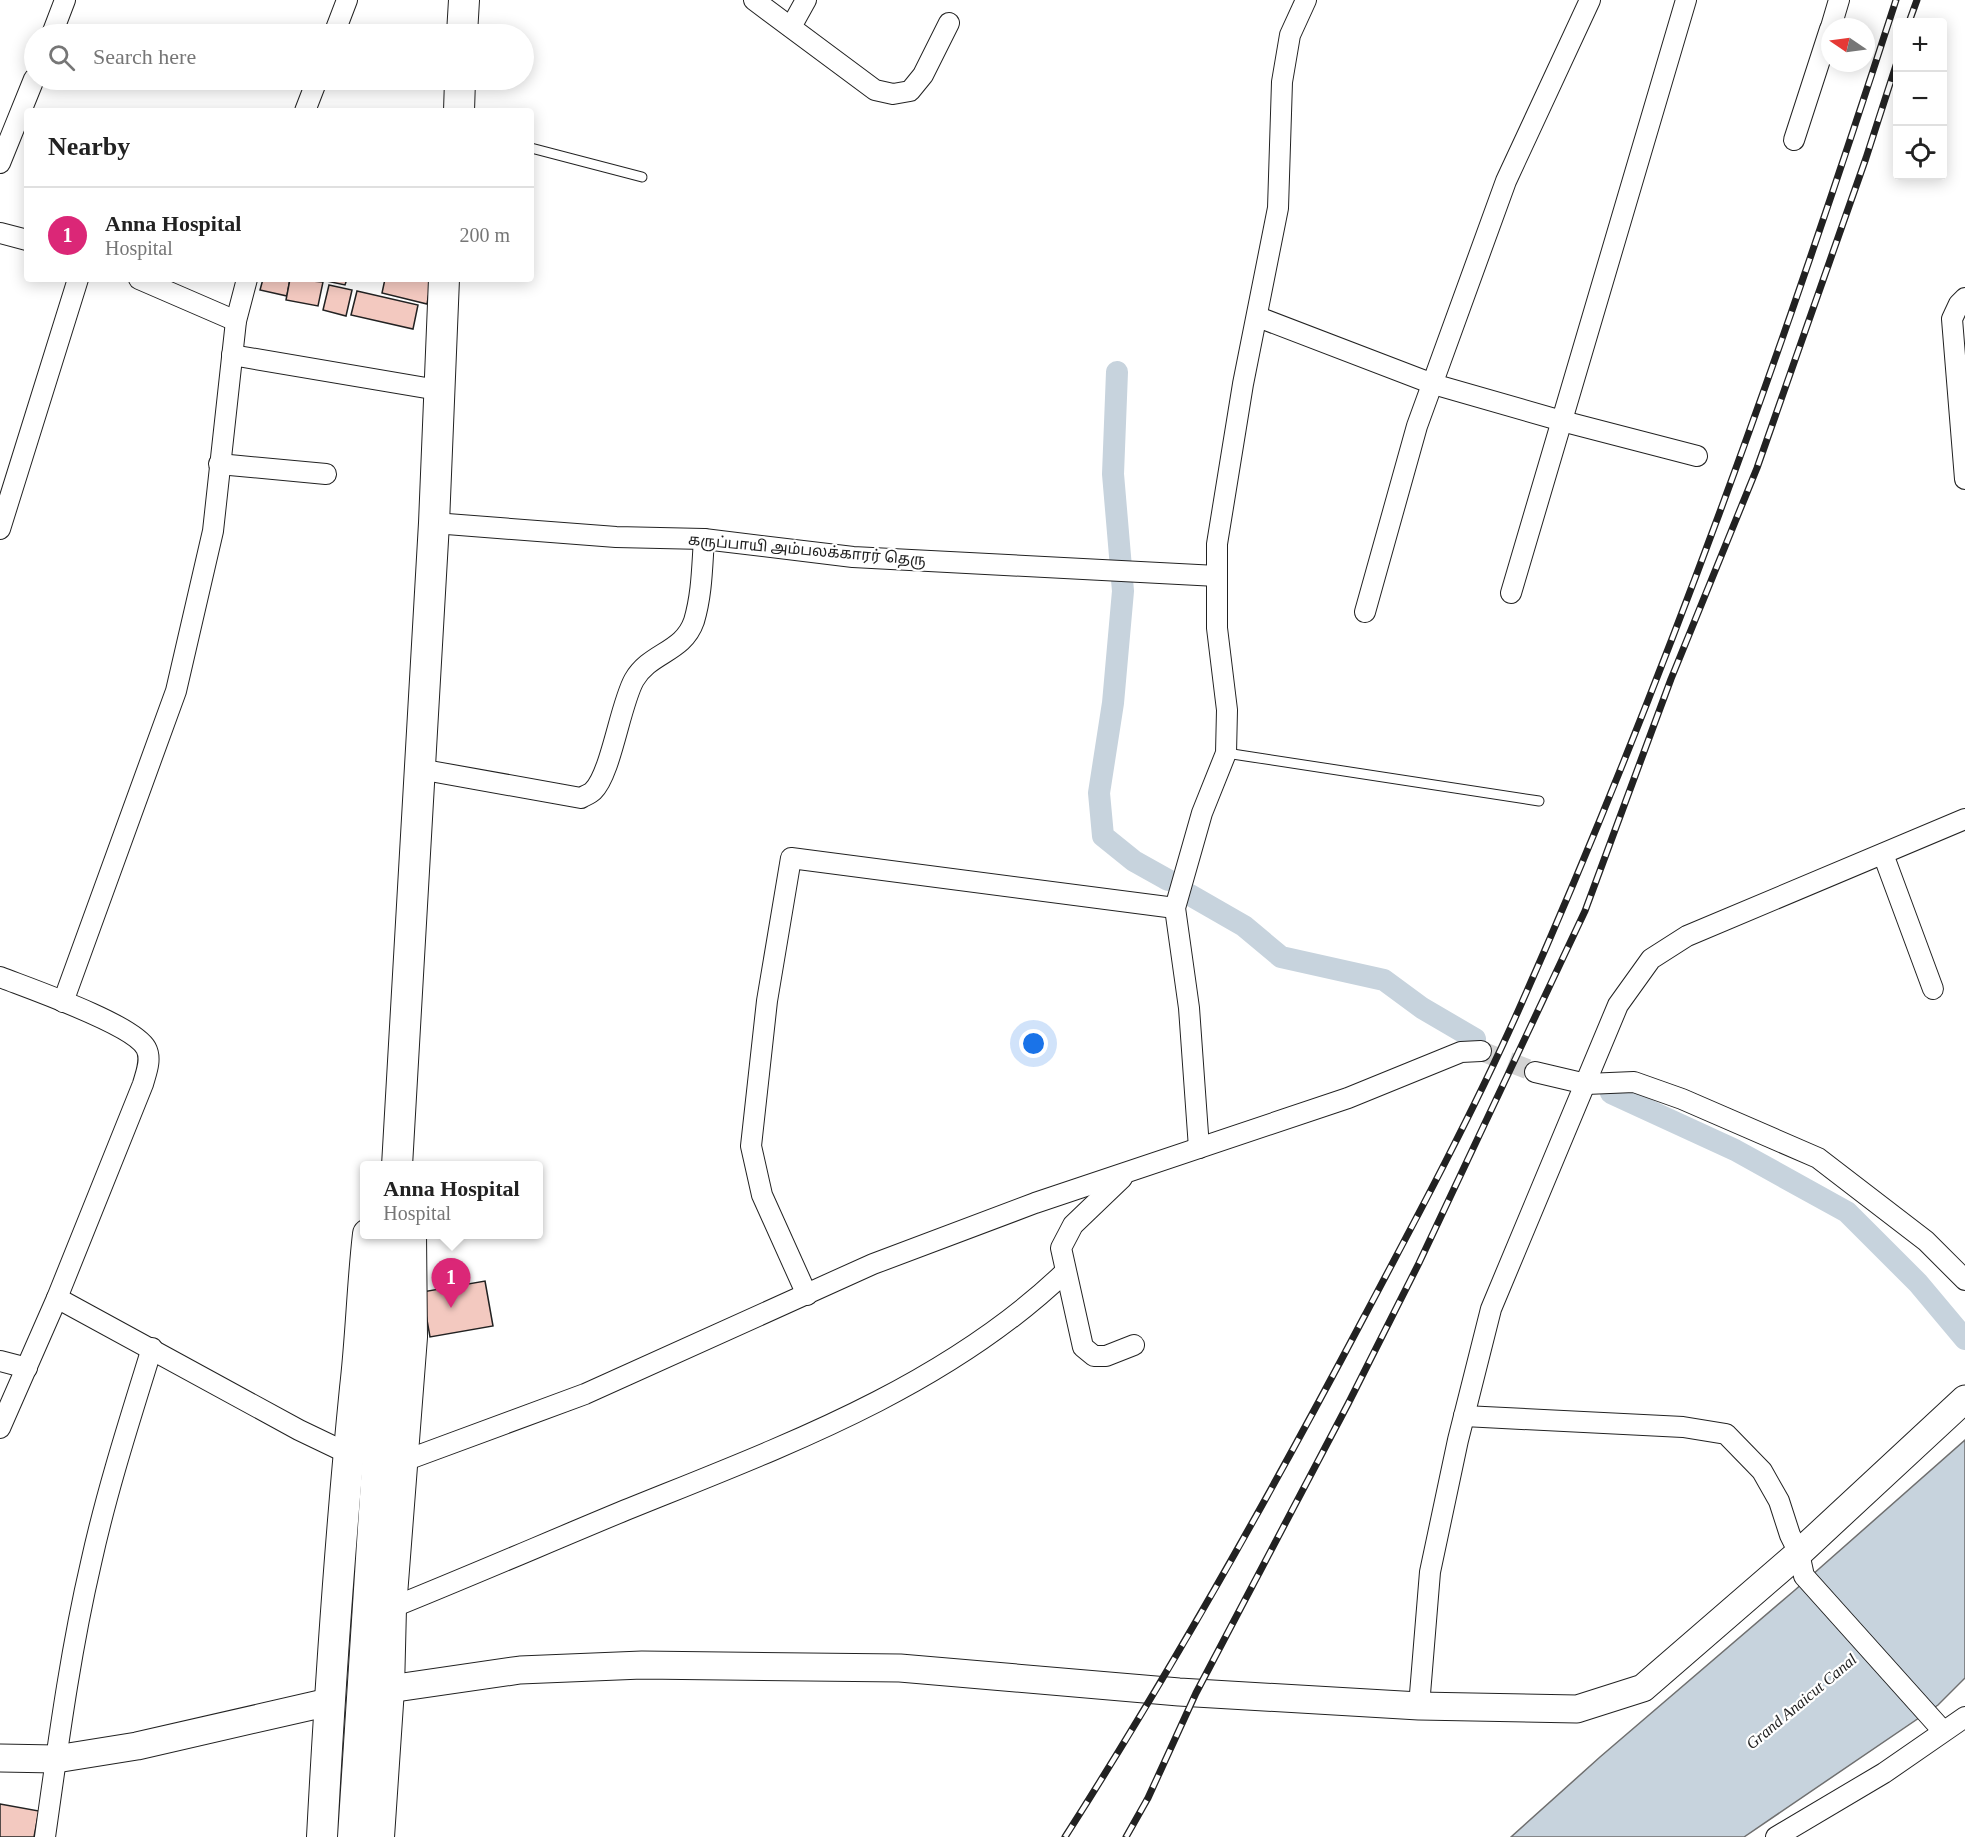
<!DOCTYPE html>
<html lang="en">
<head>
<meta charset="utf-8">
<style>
  :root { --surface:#fff; --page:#f2f2f2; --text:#222; --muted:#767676; --line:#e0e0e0; --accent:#db2777 }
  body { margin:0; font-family:"Times New Roman","Noto Sans Tamil",serif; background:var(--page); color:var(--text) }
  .controls { position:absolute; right:18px; top:18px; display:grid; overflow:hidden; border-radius:6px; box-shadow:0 3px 15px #0003 }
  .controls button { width:54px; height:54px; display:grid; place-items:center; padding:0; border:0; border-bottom:2px solid var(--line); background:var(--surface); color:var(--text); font:30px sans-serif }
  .compass { position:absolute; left:1821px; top:18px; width:54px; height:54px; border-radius:50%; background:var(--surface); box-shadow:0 3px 15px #0003; rotate:283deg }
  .you { position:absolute; left:1034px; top:1044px; width:21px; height:21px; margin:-15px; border:4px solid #fff; border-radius:50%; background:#1a73e8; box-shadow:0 0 0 9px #1a73e833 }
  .badge { display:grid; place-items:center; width:39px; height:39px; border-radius:50%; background:var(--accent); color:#fff; font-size:20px; font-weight:700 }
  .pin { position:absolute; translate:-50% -50px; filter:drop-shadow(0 2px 3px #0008) }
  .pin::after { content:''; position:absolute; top:32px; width:21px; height:18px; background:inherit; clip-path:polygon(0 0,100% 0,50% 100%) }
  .popup { position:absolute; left:360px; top:1161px; width:183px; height:78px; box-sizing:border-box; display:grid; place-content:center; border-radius:6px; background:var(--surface); filter:drop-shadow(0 2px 4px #0005); font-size:20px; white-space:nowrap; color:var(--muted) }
  .popup b { font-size:22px; color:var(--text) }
  .popup::after { content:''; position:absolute; left:50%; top:100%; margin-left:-12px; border:12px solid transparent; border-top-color:var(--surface) }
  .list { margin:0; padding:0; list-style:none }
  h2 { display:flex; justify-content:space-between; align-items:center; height:78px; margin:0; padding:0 24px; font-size:26px }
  h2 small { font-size:20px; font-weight:400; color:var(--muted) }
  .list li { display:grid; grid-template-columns:39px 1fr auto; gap:18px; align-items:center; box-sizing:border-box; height:96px; padding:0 24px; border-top:2px solid var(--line) }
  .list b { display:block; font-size:22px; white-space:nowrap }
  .list p { margin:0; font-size:20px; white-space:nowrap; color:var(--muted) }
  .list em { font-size:20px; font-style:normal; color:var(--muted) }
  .icon { flex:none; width:33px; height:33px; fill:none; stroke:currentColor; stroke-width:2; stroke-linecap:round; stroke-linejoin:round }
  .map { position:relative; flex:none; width:1965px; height:1837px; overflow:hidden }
  .search { position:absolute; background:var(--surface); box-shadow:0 3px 15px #0003; left:24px; top:24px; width:510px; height:66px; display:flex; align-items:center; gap:15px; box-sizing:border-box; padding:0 21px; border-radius:33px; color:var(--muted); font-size:22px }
  .panel { position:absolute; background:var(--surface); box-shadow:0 3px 15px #0003; left:24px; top:108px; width:510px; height:174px; border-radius:6px }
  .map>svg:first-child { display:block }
  .water { fill:#c7d3dd; stroke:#6f6f6f; stroke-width:1.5 }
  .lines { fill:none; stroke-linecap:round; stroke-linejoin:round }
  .canal { stroke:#c7d3dd; stroke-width:22 }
  .building { fill:#f3c9c0; stroke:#222; stroke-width:1.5 }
  .minor-tunnel { stroke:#d3d3d3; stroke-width:20; stroke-dasharray:20 10; stroke-linecap:butt }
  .service-casing { stroke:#222; stroke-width:11 }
  .minor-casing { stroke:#222; stroke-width:22 }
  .secondary-casing { stroke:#222; stroke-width:29 }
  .primary-casing { stroke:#222; stroke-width:32 }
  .service { stroke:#fff; stroke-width:9 }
  .minor { stroke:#fff; stroke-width:20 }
  .secondary { stroke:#fff; stroke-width:27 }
  .primary { stroke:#fff; stroke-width:30 }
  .rail-casing { stroke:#222; stroke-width:7 }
  .rail { stroke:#fff; stroke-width:4.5; stroke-dasharray:14; stroke-linecap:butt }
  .labels { text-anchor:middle; stroke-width:4.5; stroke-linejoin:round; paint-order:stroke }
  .street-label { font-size:15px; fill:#222; stroke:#fff }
  .water-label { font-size:16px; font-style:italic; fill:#222; stroke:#fff }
</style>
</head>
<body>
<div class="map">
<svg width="1965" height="1837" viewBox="0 0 1965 1837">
  <rect width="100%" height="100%" fill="#fff"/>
  <polygon class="water" points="1965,1440 1965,1678 1938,1705 1744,1837 1511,1837 1600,1757 1795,1590"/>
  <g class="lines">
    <g class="canal">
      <polyline points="1117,372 1113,474 1123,591 1113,703 1099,793 1103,836 1134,861 1168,880"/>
      <polyline points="1190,895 1244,926 1281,957 1384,980 1422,1008 1475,1039"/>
      <polyline points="1611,1093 1735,1150 1847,1212 1918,1283 1965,1339"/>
    </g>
  </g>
  <g class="building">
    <polygon points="263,279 290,279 287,296 260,290"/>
    <polygon points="290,279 323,282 318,306 286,300"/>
    <polygon points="317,279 347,279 345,285"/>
    <polygon points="385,279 418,279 431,282 427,304 382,293"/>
    <polygon points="329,285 352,290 346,316 323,310"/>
    <polygon points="357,291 418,305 413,329 351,315"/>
    <polygon points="485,1281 493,1326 430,1337 422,1292"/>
    <polygon points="0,1804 39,1811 34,1837 0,1837"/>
  </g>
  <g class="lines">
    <polyline class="minor-tunnel" points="1481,1051 1535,1072"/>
    <g class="service-casing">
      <g id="service">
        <polyline points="531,148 642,177"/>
        <polyline points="1226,753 1539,801"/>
      </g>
    </g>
    <g class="minor-casing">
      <g id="minor">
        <polyline points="754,0 875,90 893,94 910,91 923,75 949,23"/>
        <polyline points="791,27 806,0"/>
        <polyline points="1831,27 1839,0"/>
        <polyline points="52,34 65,0"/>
        <polyline points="334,34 347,0"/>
        <polyline points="305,111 317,80"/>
        <polyline points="1794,140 1830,29"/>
        <polyline points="0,163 34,79"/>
        <polyline points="0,233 27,240"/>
        <polyline points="139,279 236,321"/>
        <polyline points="1965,298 1959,304 1952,319 1965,479"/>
        <polyline points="1258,317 1433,384 1562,421 1697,456"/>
        <polyline points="232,355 438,390"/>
        <polyline points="219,464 326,474"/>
        <polyline points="434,523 616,537 704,539 853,557 1217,576"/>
        <polyline points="0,529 78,279"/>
        <polyline points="1511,593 1686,0"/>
        <polyline points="1365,612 1417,426 1506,181 1590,0"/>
        <path d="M419,769L581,798C584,796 590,794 593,791C611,774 620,705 634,680C650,652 683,653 694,621C702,594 702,567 704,539"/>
        <polyline points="1883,854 1933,989"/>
        <path d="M0,977C28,988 133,1024 146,1048C152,1059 146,1073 143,1084L57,1298L0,1428"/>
        <polyline points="63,1002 176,691 213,531 236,321 247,279"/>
        <polyline points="1535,1072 1586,1084 1634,1082 1682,1099 1818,1158 1926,1241 1965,1280"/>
        <polyline points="1199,1148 1189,1008 1175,908 1202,813 1226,753 1227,710 1217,628 1217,544 1243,384 1278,208 1282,82 1290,35 1306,0"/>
        <polyline points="1122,1178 1073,1225 1061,1248 1083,1347 1094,1356 1106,1356 1134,1345"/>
        <polyline points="807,1295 762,1195 751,1146 767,1001 791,858 1175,908"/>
        <polyline points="57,1298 299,1430 347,1453"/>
        <polyline points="0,1361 27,1368"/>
        <polyline points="1464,1416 1683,1427 1726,1434 1762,1471 1779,1501 1790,1535 1799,1553 1804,1576 1943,1731"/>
        <polyline points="401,1462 585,1394 873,1264 1035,1203 1348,1098 1461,1052 1481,1051"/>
        <path d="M391,1608C468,1577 544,1544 621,1512C776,1449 942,1390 1065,1272"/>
        <polyline points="1419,1706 1430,1572 1458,1440 1491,1309 1618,1005 1651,959 1687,936 1965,819"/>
        <path d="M45,1837C58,1745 70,1653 91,1563C107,1490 130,1419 152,1348"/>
        <polyline points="1776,1837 1884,1773 1965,1717"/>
      </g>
    </g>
    <g class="secondary-casing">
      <g id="secondary">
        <polyline points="389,1689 520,1670 642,1665 900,1668 1179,1692 1419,1706 1577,1709 1643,1688 1799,1553 1965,1399"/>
        <polyline points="0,1758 56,1759 137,1746 329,1702"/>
      </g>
    </g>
    <g class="primary-casing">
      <g id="primary">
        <polyline points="462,34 464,0"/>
        <polyline points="459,111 460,80"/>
        <polyline points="397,1166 434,523 444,279"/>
        <path d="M322,1837C330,1687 340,1538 355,1388C361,1337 362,1286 368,1234"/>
        <polyline points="353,1837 392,1234"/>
        <polyline points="379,1837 389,1689 391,1608 412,1337 411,1234"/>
      </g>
    </g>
    <use href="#service" class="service"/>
    <use href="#minor" class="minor"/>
    <use href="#secondary" class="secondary"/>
    <use href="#primary" class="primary"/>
    <g class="rail-casing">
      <g id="rail">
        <polyline points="1909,22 1917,0"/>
        <path d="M1065,1837C1173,1668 1270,1495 1364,1317C1416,1219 1469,1120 1515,1018C1662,689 1785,343 1896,0"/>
        <polyline points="1126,1837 1148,1798 1196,1693 1348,1404 1419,1263 1585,911 1671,679 1757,468 1866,158 1898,59"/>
      </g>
    </g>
    <use href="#rail" class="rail"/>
  </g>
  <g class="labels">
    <g class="street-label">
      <text transform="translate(807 550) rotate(5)" y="5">கருப்பாயி அம்பலக்காரர் தெரு</text>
    </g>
    <g class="water-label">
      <text transform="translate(1801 1701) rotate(-40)" y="6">Grand Anaicut Canal</text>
    </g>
  </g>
</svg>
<div class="controls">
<button>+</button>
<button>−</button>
<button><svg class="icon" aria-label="locate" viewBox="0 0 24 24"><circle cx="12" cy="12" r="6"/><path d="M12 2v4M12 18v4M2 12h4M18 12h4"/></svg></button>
</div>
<svg class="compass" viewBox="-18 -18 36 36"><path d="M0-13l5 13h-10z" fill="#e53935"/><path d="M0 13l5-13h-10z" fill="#767676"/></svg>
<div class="you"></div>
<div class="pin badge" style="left:451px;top:1308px">1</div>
<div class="popup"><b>Anna Hospital</b>Hospital</div>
<div class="search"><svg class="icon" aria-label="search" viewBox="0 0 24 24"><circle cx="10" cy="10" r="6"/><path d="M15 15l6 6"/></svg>Search here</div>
<section class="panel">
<h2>Nearby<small></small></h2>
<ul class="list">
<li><span class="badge">1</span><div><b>Anna Hospital</b><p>Hospital</p></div><em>200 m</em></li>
</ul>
</section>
</div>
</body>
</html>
